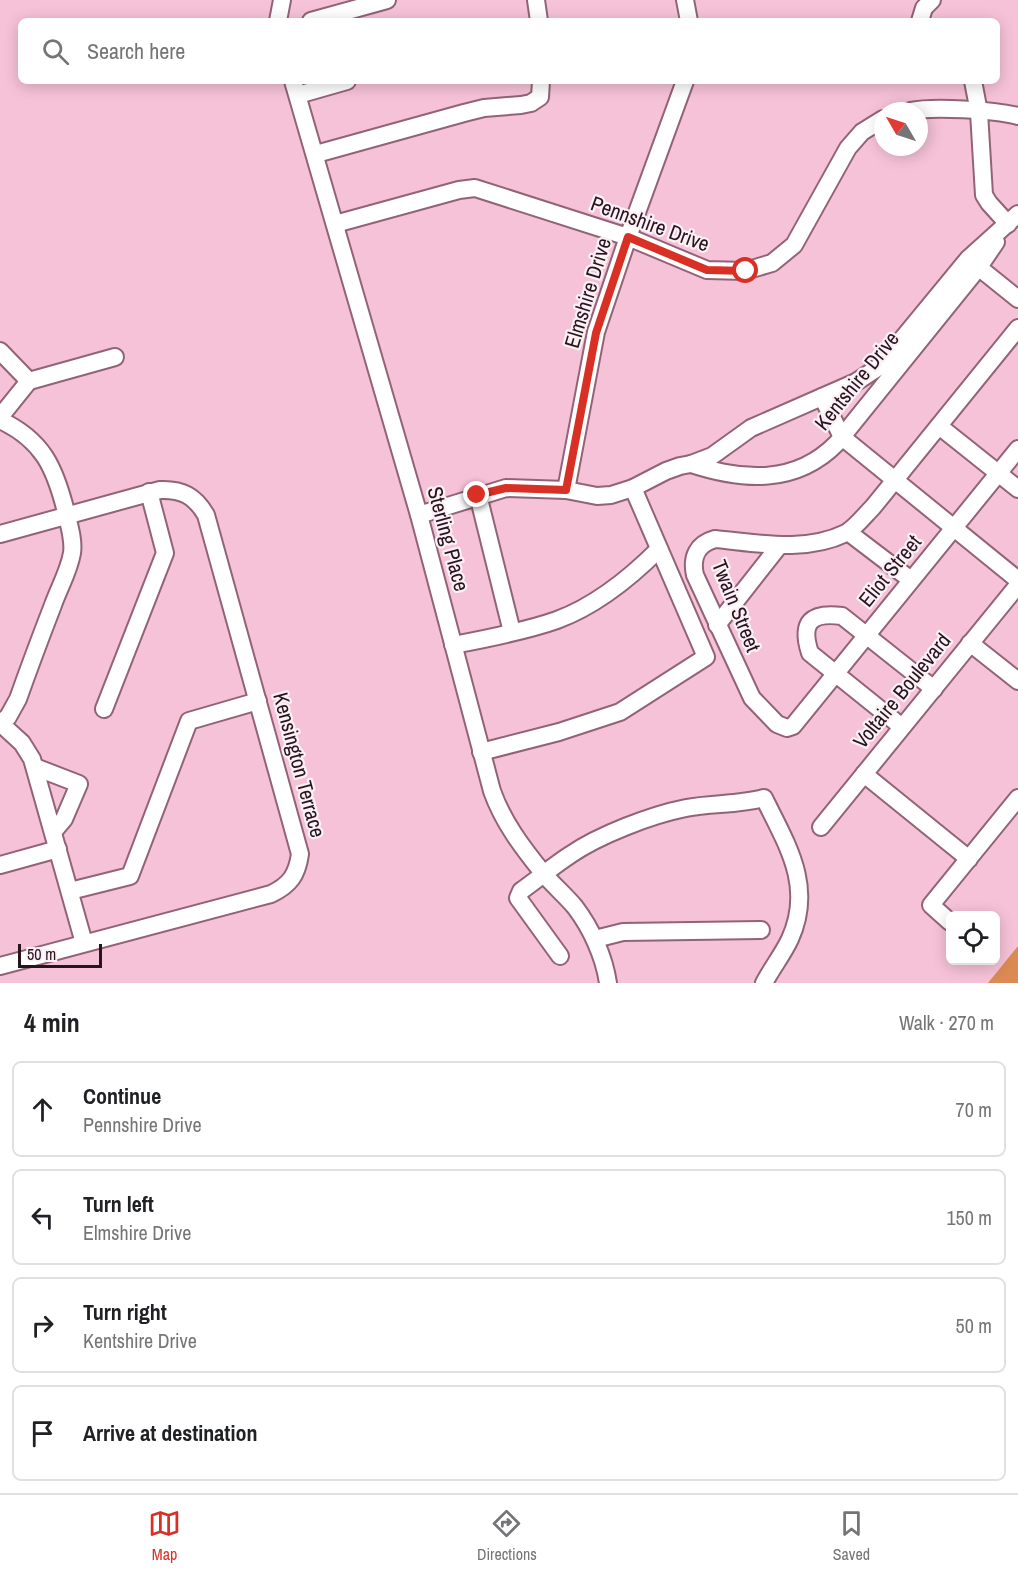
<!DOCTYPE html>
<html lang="en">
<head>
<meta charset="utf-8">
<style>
  :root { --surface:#fff; --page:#f2f2f2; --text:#202124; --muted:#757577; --line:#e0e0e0; --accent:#d93025 }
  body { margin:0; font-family:"Archivo Narrow",sans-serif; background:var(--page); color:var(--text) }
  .controls { position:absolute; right:18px; bottom:18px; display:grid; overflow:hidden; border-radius:9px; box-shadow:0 3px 15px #0003 }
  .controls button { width:54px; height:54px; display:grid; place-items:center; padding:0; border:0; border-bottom:2px solid var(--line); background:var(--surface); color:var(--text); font:30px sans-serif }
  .compass { position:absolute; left:874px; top:102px; width:54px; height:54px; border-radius:50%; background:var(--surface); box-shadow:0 3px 15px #0003; rotate:309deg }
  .scale { position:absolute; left:18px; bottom:15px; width:84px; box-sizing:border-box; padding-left:6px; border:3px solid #27141c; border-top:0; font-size:16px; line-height:21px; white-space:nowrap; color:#27141c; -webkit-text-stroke:4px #fbf0f4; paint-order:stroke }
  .stop { position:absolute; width:18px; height:18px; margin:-14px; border:4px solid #d93025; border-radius:50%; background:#fff }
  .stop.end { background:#d93025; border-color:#fff; box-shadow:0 2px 6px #0008 }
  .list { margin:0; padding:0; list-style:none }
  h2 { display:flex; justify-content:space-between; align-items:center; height:78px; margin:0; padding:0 24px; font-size:26px }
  h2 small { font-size:20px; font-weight:400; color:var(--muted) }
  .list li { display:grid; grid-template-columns:39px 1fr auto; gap:18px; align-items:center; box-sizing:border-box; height:96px; margin:0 12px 12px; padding:0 12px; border:2px solid var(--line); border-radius:9px }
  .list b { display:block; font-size:22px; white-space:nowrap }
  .list p { margin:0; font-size:20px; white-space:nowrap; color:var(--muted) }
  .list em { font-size:20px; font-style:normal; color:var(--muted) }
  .icon { flex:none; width:33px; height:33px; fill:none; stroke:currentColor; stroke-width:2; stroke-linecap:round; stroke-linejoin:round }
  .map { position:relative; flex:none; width:1018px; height:983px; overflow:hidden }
  .search { position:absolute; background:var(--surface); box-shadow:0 3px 15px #0003; left:18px; right:18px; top:18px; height:66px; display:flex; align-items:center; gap:15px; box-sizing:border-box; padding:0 21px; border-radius:9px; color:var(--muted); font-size:22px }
  .sheet { height:510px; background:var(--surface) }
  nav { display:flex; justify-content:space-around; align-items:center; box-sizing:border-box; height:84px; border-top:2px solid var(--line); background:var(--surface); font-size:16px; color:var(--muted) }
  nav a { display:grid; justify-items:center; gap:3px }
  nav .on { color:var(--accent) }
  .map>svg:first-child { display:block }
  .green { fill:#db8a54 }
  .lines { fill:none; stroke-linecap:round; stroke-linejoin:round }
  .minor-casing { stroke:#926376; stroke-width:20 }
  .minor { stroke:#fff; stroke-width:16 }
  .route { stroke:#d93025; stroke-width:8 }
  .labels { text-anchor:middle; stroke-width:4.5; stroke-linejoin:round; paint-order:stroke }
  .street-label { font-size:21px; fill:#27141c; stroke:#fbf0f4 }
</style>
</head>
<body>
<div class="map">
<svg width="1018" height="983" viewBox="0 0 1018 983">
  <rect width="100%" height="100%" fill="#f6c2d7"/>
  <polygon class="green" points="1018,946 1018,983 988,983"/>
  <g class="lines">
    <g class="minor-casing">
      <g id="minor">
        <polyline points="536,0 539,21"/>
        <polyline points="685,0 689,21"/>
        <polyline points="278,21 282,0"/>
        <polyline points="311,21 387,0"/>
        <polyline points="920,21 924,8 932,0"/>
        <path d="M293,81L419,515L492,791C503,822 522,847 543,873C553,885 565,895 575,907C591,928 604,956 608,983"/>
        <polyline points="973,81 979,112 984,195 989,203 1008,224"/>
        <polyline points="298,95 347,81"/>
        <path d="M910,111C934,106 993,110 1018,116"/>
        <polyline points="316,154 464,113 484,108 521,105 531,103 540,97 541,81"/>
        <polyline points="335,224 459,190 475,188 628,237 707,270 745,271 772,263 794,245 848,148 862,132 883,119"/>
        <polyline points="972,262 1018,299"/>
        <path d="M1018,328L873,507C865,515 856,527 846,533C805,553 758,543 715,539C697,544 691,557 695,575L752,698L777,724L787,728L793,726L1018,449"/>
        <polyline points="0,351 29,381 0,417"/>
        <polyline points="29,381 115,357"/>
        <polyline points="822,397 842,437 1018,580"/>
        <path d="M0,420C43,440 55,468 66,512C69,525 74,540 72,553C69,571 59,588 53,605C41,636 29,668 18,699L8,717L0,723"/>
        <polyline points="939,426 1018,489"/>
        <path d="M691,464C743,481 796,485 837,443L979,267L996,242"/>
        <polyline points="566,490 596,332 628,237 685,81"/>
        <polyline points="478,495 512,632"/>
        <polyline points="419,515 506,488 566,490 597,496 611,495 633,488 666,471 680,466 691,464 712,456 751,428 856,382 879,367 968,259 1018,214"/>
        <polyline points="848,532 911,580"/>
        <path d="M0,534L160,490C182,489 195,496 206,515L300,854C297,875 290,885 271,894L0,966"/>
        <polyline points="717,625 779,546"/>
        <polyline points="970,643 1018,681"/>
        <path d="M453,645C485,639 526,631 557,620C595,606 630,578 659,549"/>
        <polyline points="104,709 165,553 149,492"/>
        <polyline points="0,723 22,743 32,759 84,943"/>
        <path d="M902,727L810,653C800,622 811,612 842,616L934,689"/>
        <polyline points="481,752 559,732 620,712 706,657 633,488"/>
        <polyline points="35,767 79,784 64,819 53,832"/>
        <polyline points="864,774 969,859"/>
        <polyline points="821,827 1018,585"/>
        <polyline points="0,865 58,849"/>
        <polyline points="70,891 130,876 189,721 258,701"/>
        <polyline points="950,922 931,905 1018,798"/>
        <polyline points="595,939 623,932 761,930"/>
        <path d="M560,956L518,898L521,891C538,879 553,866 570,855C599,835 651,815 686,808C712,803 739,805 764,798C787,845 814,886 790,939C783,954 772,968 764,983"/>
      </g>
    </g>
    <use href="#minor" class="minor"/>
  </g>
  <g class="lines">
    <polyline class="route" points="477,495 506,488 566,490 596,333 628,237 707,270 746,271"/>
  </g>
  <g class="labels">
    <g class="street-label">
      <text transform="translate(650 224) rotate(20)" y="7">Pennshire Drive</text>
      <text transform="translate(588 293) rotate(-73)" y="7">Elmshire Drive</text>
      <text transform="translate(857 381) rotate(-51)" y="7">Kentshire Drive</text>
      <text transform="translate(448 539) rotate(75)" y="7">Sterling Place</text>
      <text transform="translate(890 571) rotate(-51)" y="7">Eliot Street</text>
      <text transform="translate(736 606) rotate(68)" y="7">Twain Street</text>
      <text transform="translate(902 691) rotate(-51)" y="7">Voltaire Boulevard</text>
      <text transform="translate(299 765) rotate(75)" y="7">Kensington Terrace</text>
    </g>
  </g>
</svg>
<div class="controls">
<button><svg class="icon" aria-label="locate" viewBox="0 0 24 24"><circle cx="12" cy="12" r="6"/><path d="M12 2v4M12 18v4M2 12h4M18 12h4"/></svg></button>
</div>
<svg class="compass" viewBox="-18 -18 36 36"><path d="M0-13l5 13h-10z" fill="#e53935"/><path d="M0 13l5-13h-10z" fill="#757577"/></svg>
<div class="scale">50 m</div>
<div class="stop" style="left:746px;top:271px"></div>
<div class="stop end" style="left:477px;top:495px"></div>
<div class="search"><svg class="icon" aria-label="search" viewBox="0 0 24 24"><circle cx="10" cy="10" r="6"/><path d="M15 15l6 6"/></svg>Search here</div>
</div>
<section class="sheet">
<h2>4 min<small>Walk · 270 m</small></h2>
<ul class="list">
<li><svg class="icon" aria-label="ahead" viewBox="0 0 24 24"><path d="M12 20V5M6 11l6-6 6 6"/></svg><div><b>Continue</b><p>Pennshire Drive</p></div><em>70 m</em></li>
<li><svg class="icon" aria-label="left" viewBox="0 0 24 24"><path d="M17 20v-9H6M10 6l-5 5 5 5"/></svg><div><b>Turn left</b><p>Elmshire Drive</p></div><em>150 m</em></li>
<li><svg class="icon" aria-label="right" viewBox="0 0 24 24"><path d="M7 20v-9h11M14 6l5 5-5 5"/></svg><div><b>Turn right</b><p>Kentshire Drive</p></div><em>50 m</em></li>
<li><svg class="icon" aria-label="arrive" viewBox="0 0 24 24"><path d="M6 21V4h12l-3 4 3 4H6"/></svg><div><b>Arrive at destination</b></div></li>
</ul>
</section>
<nav>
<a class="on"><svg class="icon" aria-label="map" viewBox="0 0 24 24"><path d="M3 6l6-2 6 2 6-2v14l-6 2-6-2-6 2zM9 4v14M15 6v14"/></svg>Map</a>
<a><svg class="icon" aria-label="directions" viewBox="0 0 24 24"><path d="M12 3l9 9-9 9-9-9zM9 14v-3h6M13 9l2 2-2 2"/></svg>Directions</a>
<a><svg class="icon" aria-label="saved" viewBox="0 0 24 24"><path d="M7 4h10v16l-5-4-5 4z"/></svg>Saved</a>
</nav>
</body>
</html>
